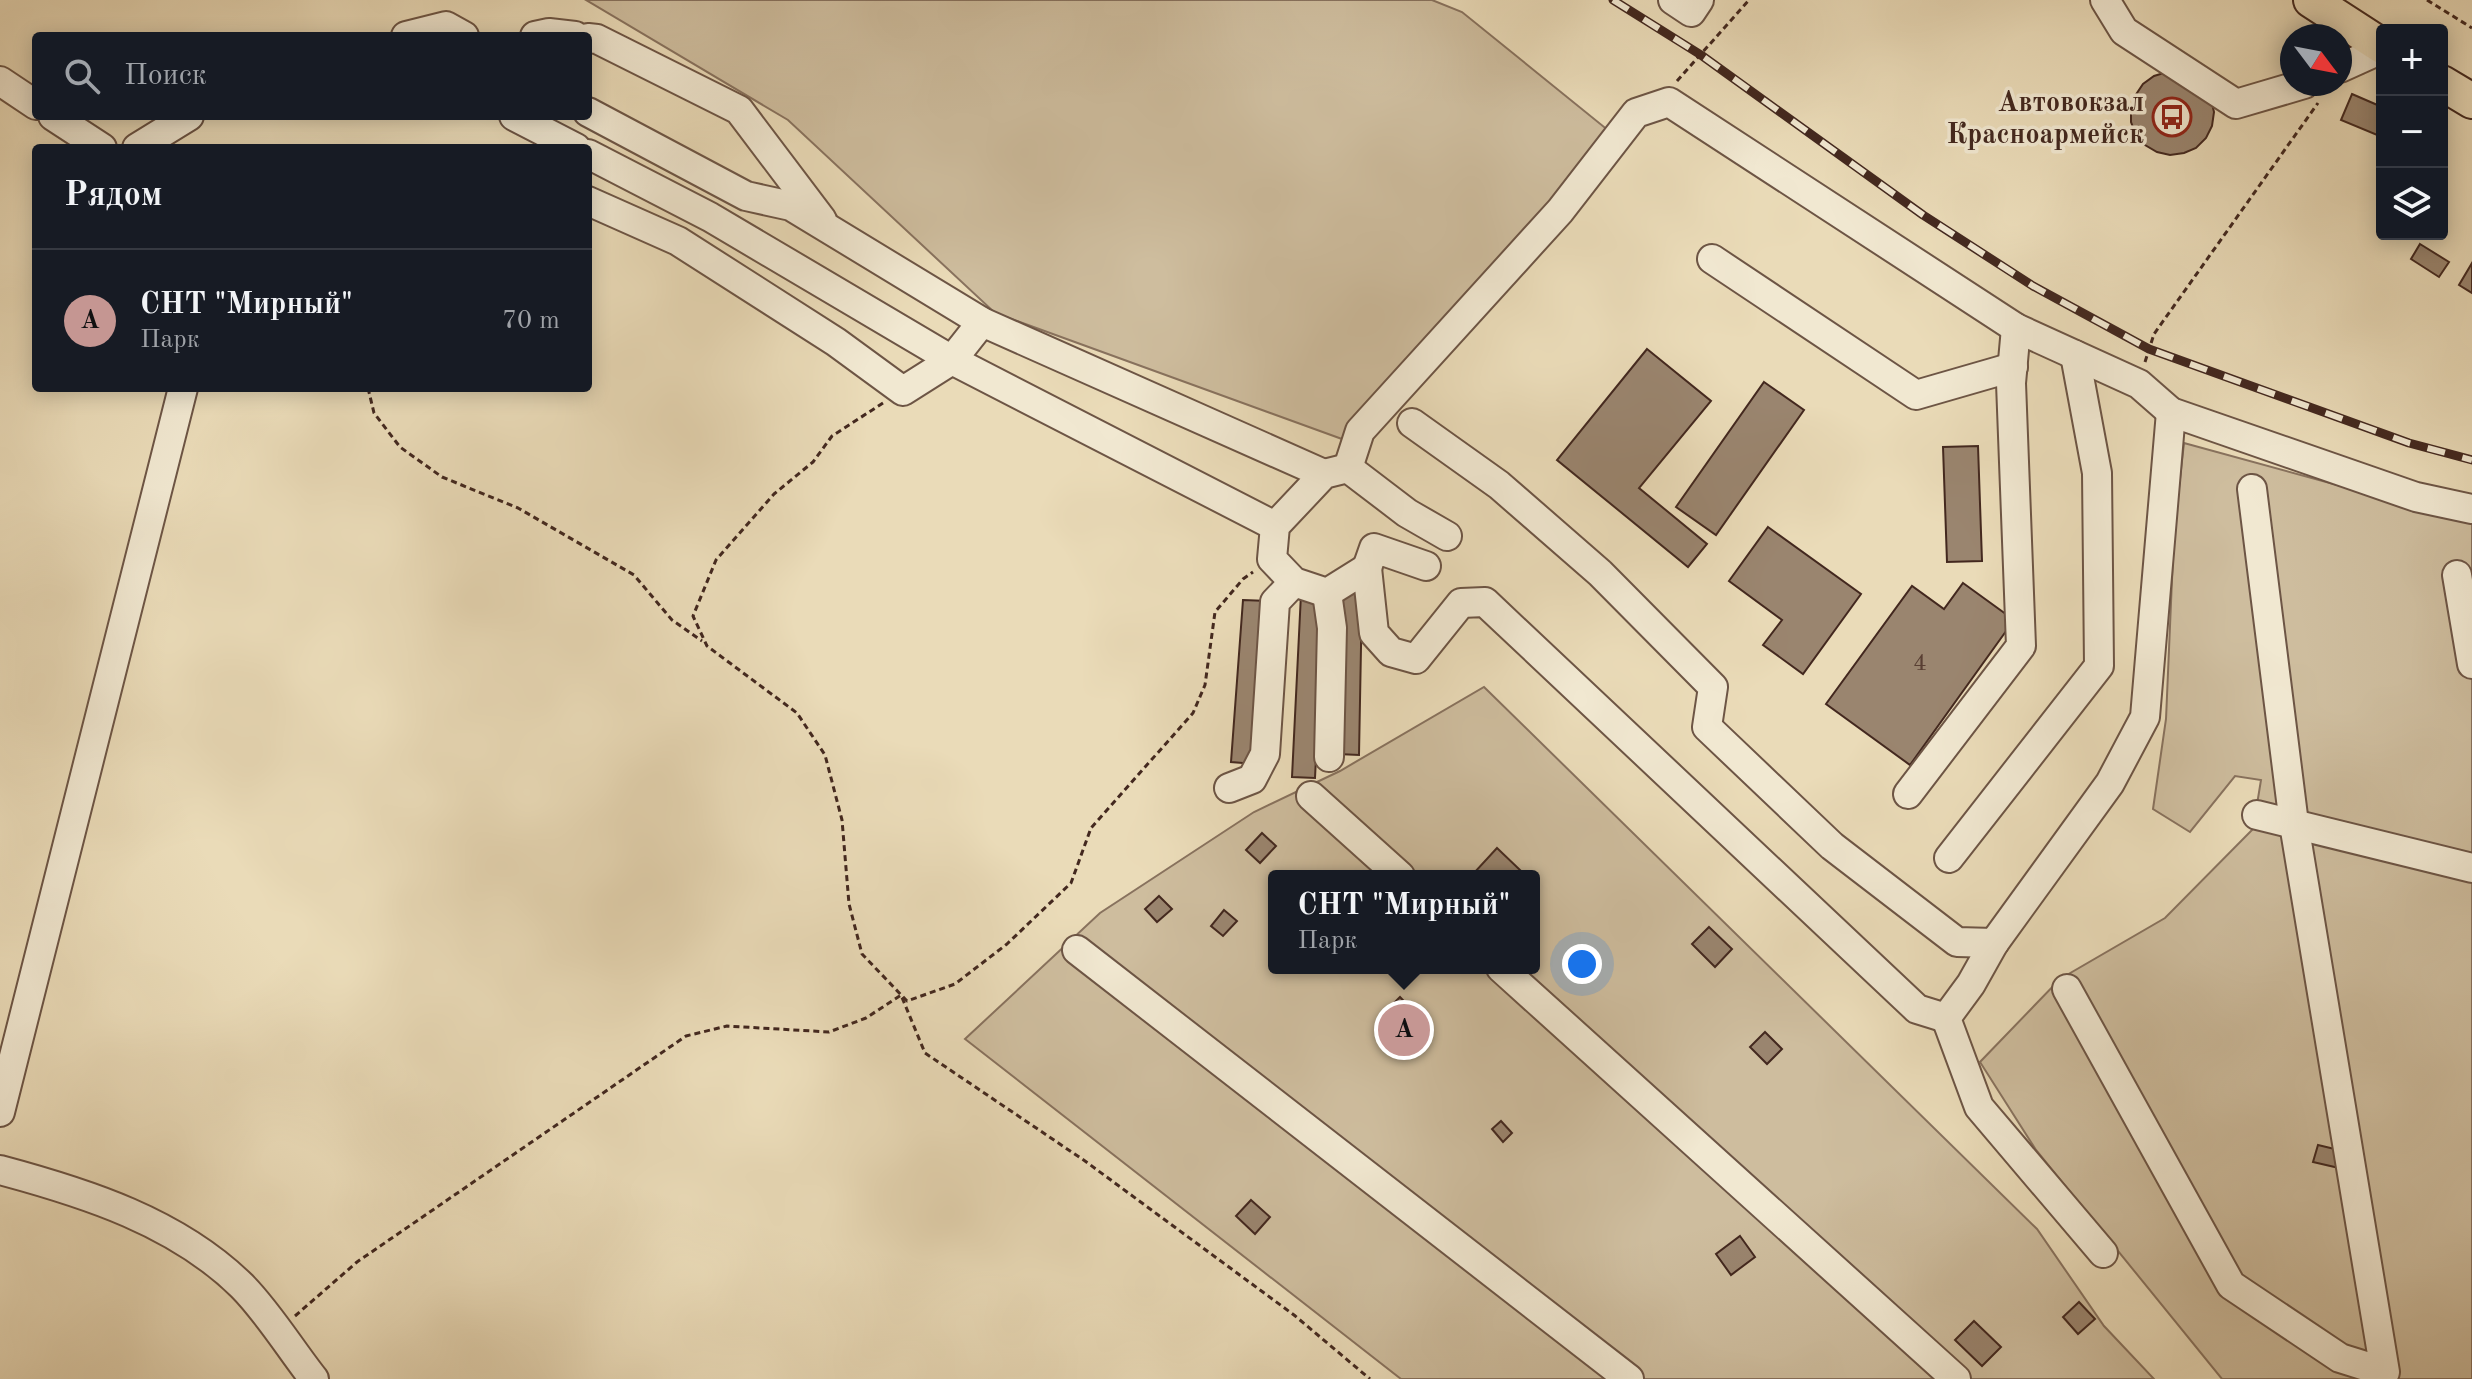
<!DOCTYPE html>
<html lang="ru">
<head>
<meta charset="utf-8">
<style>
  :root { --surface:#171b24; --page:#20242c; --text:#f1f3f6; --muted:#9ea1a6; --line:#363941; --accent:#c59692 }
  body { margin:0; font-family:"Old Standard TT",serif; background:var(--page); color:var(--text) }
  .controls { position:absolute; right:24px; top:24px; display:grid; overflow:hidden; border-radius:8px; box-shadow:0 4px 20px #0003 }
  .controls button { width:72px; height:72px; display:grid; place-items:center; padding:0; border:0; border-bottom:2px solid var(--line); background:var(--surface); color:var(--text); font:40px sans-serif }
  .compass { position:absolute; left:2280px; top:24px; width:72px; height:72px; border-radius:50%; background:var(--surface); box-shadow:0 4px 20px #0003; rotate:122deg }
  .you { position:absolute; left:1582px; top:964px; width:28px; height:28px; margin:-20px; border:6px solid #fff; border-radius:50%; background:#1a73e8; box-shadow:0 0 0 12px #1a73e833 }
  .badge { display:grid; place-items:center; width:52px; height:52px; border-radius:50%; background:var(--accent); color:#111; font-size:26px; font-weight:700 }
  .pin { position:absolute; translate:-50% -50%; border:4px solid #fff; box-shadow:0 2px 8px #0006 }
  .popup { position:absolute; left:1268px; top:870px; width:272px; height:104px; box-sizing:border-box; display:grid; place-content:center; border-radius:8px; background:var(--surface); filter:drop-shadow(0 2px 6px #0005); font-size:26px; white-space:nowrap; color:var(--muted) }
  .popup b { font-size:30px; color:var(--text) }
  .popup::after { content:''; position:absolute; left:50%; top:100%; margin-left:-16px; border:16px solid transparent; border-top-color:var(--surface) }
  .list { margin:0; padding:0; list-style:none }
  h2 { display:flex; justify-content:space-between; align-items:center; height:104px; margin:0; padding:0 32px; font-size:34px }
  h2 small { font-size:26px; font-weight:400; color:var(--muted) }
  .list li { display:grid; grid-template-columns:52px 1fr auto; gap:24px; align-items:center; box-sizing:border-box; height:144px; padding:0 32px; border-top:2px solid var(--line) }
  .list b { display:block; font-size:30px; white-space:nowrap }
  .list p { margin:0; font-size:26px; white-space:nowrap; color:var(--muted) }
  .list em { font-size:26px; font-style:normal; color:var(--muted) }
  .icon { flex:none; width:44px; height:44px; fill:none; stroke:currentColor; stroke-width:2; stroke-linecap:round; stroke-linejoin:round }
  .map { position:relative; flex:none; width:2472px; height:1379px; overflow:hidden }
  .search { position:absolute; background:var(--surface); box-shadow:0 4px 20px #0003; left:32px; top:32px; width:560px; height:88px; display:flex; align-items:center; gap:20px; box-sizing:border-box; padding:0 28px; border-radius:8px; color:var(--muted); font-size:30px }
  .panel { position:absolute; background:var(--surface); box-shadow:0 4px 20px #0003; left:32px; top:144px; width:560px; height:248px; border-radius:8px }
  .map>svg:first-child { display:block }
  .green { fill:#cebd9e; stroke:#88725e; stroke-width:2; fill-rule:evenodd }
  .building { fill:#9a856f; stroke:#43281f; stroke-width:2 }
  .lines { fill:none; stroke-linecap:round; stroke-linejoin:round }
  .minor-casing { stroke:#6d5545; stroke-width:32 }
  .major-casing { stroke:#43281f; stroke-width:38 }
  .path { stroke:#43281f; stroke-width:3; stroke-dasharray:6 4; stroke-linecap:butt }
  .minor { stroke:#f1e8d1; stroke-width:28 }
  .major { stroke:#eadbb8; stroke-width:34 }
  .rail-casing { stroke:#43281f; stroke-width:9 }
  .rail { stroke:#f1e8d1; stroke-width:6; stroke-dasharray:18; stroke-linecap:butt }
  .labels { text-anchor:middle; stroke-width:7; stroke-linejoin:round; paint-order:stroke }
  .number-label { font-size:24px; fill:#593f33 }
  .poi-label { font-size:28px; font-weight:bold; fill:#43281f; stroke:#f1e8d1; text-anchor:end }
</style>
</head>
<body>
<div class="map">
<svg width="2472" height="1379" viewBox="0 0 2472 1379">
  <rect width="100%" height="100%" fill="#eadbb8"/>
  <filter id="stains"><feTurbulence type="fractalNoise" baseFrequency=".0025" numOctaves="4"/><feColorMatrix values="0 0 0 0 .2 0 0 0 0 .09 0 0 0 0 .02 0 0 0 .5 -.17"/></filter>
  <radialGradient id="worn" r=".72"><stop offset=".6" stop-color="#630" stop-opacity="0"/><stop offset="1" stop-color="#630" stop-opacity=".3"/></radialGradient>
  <g class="green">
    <polygon points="586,0 1432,0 1462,12 1614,135 1342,439 995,313 788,120"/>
    <polygon points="2184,443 2359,491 2472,518 2472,1379 2222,1379 2036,1150 1980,1062 2060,979 2165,918 2253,829 2261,780 2235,776 2190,832 2153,809 2166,719 2174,533"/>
    <path d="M1484,687L2037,1229L2104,1326L2154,1379H1401L965,1039L1100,913L1254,812L1340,771ZM1274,876H1534V968H1274Z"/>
  </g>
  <g class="building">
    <polygon points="2167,72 2211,99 2214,112 2212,126 2206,138 2196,148 2184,153 2170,155 2157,152 2145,145 2136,135 2131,122 2131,109 2135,96 2143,84 2154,76"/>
    <polygon points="2352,94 2382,107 2382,137 2341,120"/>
    <polygon points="2420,244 2449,262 2439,277 2411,259"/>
    <polygon points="2472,263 2472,293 2459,285"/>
    <polygon points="1647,349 1711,401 1639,488 1707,544 1688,567 1557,460"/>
    <polygon points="1764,382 1804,410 1716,535 1676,507"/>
    <polygon points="1978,446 1982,561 1947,562 1943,447"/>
    <polygon points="1768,527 1861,594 1803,674 1763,645 1782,620 1729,581"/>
    <polygon points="1963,583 2014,620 1910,765 1826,704 1912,586 1944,609"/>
    <polygon points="1341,591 1362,593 1359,755 1338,754"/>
    <polygon points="1301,594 1324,595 1315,778 1292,777"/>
    <polygon points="1243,600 1268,601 1255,764 1231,762"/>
    <polygon points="1262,833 1276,846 1260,863 1246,850"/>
    <polygon points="1497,848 1520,870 1514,876 1476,876 1473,874"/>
    <polygon points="1159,896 1172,909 1157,922 1145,909"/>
    <polygon points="1224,910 1237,921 1223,936 1211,926"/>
    <polygon points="1709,927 1732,949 1715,967 1692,944"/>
    <polygon points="1400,997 1415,1013 1402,1025 1387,1010"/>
    <polygon points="1765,1032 1782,1049 1767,1064 1750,1047"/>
    <polygon points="1501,1121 1512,1133 1503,1142 1492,1129"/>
    <polygon points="2318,1145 2343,1151 2339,1168 2313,1162"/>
    <polygon points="1251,1200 1270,1217 1255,1234 1236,1216"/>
    <polygon points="1740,1236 1755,1257 1731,1275 1716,1254"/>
    <polygon points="2079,1302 2095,1319 2078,1334 2063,1317"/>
    <polygon points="1974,1321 2001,1347 1982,1366 1955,1340"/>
  </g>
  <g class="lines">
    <g class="minor-casing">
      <g id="minor">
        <polyline points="1673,0 1691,12 1699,0"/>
        <polyline points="2105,0 2124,31 2236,104 2304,84"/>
        <polyline points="406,36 446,26 464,36"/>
        <polyline points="535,36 549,33 575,36"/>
        <polyline points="588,38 597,39 739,110 822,220"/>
        <polyline points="2340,68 2382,49"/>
        <polyline points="0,81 36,105"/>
        <polyline points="588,112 746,196 791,206 982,322 1324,474"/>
        <polyline points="53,116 102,148"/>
        <polyline points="514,116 576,148"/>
        <polyline points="137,148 189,116"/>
        <polyline points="588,154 710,217 952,360 1275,526"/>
        <polyline points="588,201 678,241 836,342 903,391 952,360 982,322"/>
        <polyline points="1712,259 1916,395 2013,367"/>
        <polyline points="1412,423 1499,485 1600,573 1713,687 1707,727 1832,846 1957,942 1994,943"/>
        <polyline points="1348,468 1360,431 1560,211 1636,113 1669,102 2016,328 2139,384 2171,412 2416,497 2472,509"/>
        <polyline points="1447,536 1407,513 1348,468 1324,474 1275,526 1272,559 1294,582 1327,593 1367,568 1374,633 1391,652 1416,659 1461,603 1485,602 1917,1009 1946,1018"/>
        <polyline points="1367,568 1374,548 1426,566"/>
        <polyline points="2457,575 2472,664"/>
        <polyline points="1327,593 1332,628 1329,757"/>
        <polyline points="1229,788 1252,779 1265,754 1275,602 1294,582"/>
        <polyline points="1908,794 2021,646 2011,383 2016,328"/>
        <polyline points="1311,796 1400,876"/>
        <polyline points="2257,815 2472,868"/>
        <polyline points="1949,858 2099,666 2097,473 2075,355"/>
        <polyline points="1077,950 1629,1379"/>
        <polyline points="1501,968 1956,1379"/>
        <polyline points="2067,989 2231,1285 2340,1358 2385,1372 2294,824 2252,489"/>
        <polyline points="0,1112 183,388"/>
        <path d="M0,1170C86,1193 177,1222 242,1286C268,1312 291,1350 314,1379"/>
        <polyline points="2103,1253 1979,1107 1946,1018 1971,984 1994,943 2110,783 2145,717 2171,412"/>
      </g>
    </g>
    <g class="major-casing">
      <g id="major">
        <polyline points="2311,0 2382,46"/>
        <polyline points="2442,83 2472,101"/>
      </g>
    </g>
    <g class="path">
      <polyline points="2427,0 2472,28"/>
      <polyline points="1677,81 1749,0"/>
      <polyline points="2145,362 2154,334 2318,103"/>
      <polyline points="368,388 374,413 400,447 442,477 518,508 634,575 672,620 702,641"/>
      <polyline points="883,403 832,436 813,462 774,494 716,560 693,616 707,646 797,713 825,755 842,820 849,904 862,954 907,1001 955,984 1007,944 1071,883 1091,828 1193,713 1205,685 1215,612 1243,579 1253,572"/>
      <polyline points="295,1316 357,1262 686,1036 727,1026 829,1032 866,1018 901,995 925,1053 1085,1161 1294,1315 1370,1379"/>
    </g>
    <use href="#minor" class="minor"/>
    <use href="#major" class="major"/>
    <g class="rail-casing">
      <polyline id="rail" points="1613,0 1701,55 1923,215 2033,286 2149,349 2409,443 2472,460"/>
    </g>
    <use href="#rail" class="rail"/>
  </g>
  <defs>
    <g id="bus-ring" transform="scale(2)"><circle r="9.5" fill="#f1e8d1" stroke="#8f2418" stroke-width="1.5"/><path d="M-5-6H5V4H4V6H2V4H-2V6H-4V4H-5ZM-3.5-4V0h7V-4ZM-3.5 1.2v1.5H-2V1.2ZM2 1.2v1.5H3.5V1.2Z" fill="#8f2418"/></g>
  </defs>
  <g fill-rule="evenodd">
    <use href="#bus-ring" x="2172" y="117"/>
  </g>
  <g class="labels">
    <g class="number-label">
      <text x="1920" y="670">4</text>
    </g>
    <g class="poi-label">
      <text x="2144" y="111">Автовокзал<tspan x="2144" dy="32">Красноармейск</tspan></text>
    </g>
  </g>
  <rect width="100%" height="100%" filter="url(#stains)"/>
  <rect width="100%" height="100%" fill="url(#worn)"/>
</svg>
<div class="controls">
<button>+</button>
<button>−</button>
<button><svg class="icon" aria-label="layers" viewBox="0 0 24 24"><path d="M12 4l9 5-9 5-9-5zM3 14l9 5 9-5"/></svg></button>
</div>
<svg class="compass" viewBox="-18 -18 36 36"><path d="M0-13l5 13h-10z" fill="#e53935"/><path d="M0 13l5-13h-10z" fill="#9ea1a6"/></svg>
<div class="you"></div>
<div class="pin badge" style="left:1404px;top:1030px">A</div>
<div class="popup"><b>СНТ &quot;Мирный&quot;</b>Парк</div>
<div class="search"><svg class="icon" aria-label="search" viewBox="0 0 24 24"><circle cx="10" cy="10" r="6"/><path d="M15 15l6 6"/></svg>Поиск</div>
<section class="panel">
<h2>Рядом<small></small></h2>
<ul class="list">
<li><span class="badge">A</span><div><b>СНТ &quot;Мирный&quot;</b><p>Парк</p></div><em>70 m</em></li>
</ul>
</section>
</div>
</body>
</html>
